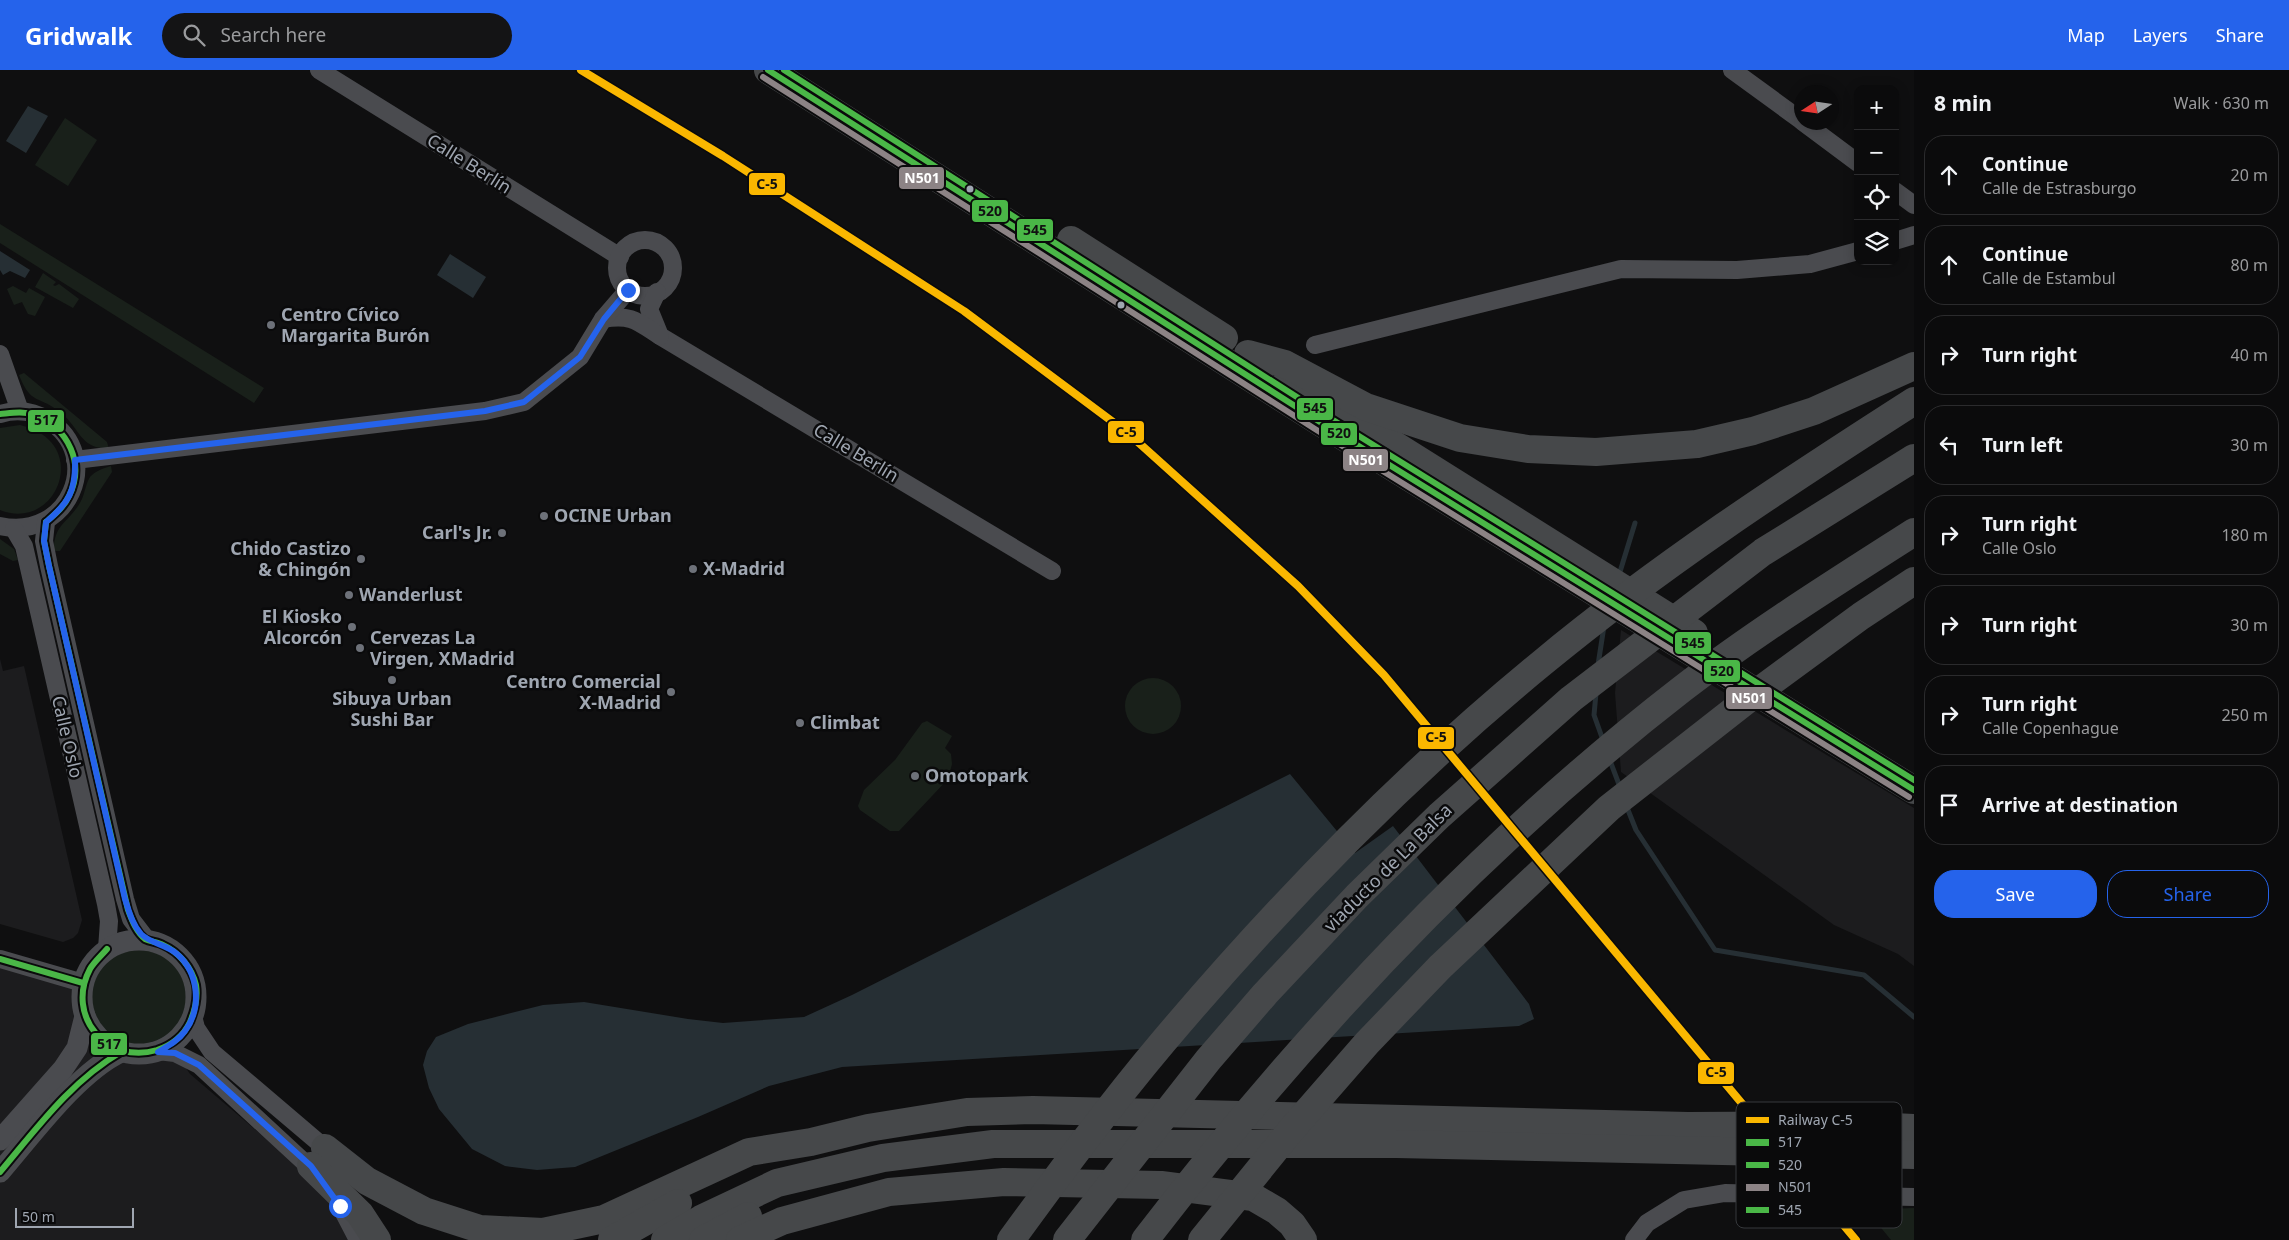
<!DOCTYPE html>
<html lang="en">
<head>
<meta charset="utf-8">
<style>
  :root { --surface:#0b0b0c; --page:#141415; --text:#f1f3f6; --muted:#9a9b9d; --line:#2b2b2d; --accent:#2563eb }
  body { margin:0; font-family:"Noto Sans",sans-serif; background:var(--page); color:var(--text) }
  .controls { position:absolute; right:15px; top:15px; display:grid; overflow:hidden; border-radius:10px; box-shadow:0 2px 12px #0003 }
  .controls button { width:45px; height:45px; display:grid; place-items:center; padding:0; border:0; border-bottom:1px solid var(--line); background:var(--surface); color:var(--text); font:25px sans-serif }
  .compass { position:absolute; left:1794px; top:15px; width:45px; height:45px; border-radius:50%; background:var(--surface); box-shadow:0 2px 12px #0003; rotate:258deg }
  .scale { position:absolute; left:15px; bottom:12px; width:119px; box-sizing:border-box; padding-left:5px; border:2px solid #9fa6b1; border-top:0; font-size:14px; line-height:18px; white-space:nowrap; color:#9fa6b1; -webkit-text-stroke:4px #0a0a0b; paint-order:stroke }
  .stop { position:absolute; width:15px; height:15px; margin:-11px; border:4px solid #2563eb; border-radius:50%; background:#fff }
  .stop.end { background:#2563eb; border-color:#fff; box-shadow:0 1px 5px #0008 }
  .list { margin:0; padding:0; list-style:none }
  h2 { display:flex; justify-content:space-between; align-items:center; height:65px; margin:0; padding:0 20px; font-size:21px }
  h2 small { font-size:16px; font-weight:400; color:var(--muted) }
  .list li { display:grid; grid-template-columns:32px 1fr auto; gap:15px; align-items:center; box-sizing:border-box; height:80px; margin:0 10px 10px; padding:0 10px; border:1px solid var(--line); border-radius:20px }
  .list b { display:block; font-size:19px; white-space:nowrap }
  .list p { margin:0; font-size:16px; white-space:nowrap; color:var(--muted) }
  .list em { font-size:16px; font-style:normal; color:var(--muted) }
  .actions { display:flex; gap:10px; padding:15px 20px }
  .actions a { flex:1; padding:11px 0; border:1px solid var(--accent); border-radius:20px; text-align:center; font-size:18px; color:var(--accent) }
  .actions .main { background:var(--accent); color:#fff }
  .icon { flex:none; width:28px; height:28px; fill:none; stroke:currentColor; stroke-width:2; stroke-linecap:round; stroke-linejoin:round }
  .map { position:relative; flex:none; width:1914px; height:1170px; overflow:hidden }
  header { display:flex; align-items:center; gap:30px; box-sizing:border-box; height:70px; padding:0 25px; background:var(--accent); color:#fff }
  header strong { font-size:24px }
  nav { display:flex; gap:28px; margin-inline-start:auto; font-size:18px }
  .search { width:350px; height:45px; background:var(--page); display:flex; align-items:center; gap:12px; box-sizing:border-box; padding:0 18px; border-radius:28px; color:var(--muted); font-size:19px }
  main { display:flex }
  aside { flex:1; background:var(--surface) }
  .map>svg:first-child { display:block }
  .built { fill:#1c1c1e }
  .green { fill:#19201a }
  .water { fill:#262f34 }
  .lines { fill:none; stroke-linecap:round; stroke-linejoin:round }
  .stream { stroke:#262f34; stroke-width:5 }
  .minor { stroke:#4a4b4f; stroke-width:18 }
  .tertiary { stroke:#4a4b4f; stroke-width:21 }
  .primary { stroke:#46484a; stroke-width:28 }
  .motorway { stroke:#46484a; stroke-width:28 }
  .bus-1-casing { stroke:#0a0a0b; stroke-width:10 }
  .bus-2-casing { stroke:#0a0a0b; stroke-width:10 }
  .bus-3-casing { stroke:#0a0a0b; stroke-width:10 }
  .bus-4-casing { stroke:#0a0a0b; stroke-width:10 }
  .bus-1 { stroke:#4ab747; stroke-width:6 }
  .bus-2 { stroke:#4ab747; stroke-width:6 }
  .bus-3 { stroke:#8c8385; stroke-width:6 }
  .bus-4 { stroke:#4ab747; stroke-width:6 }
  .rail-1-casing { stroke:#0a0a0b; stroke-width:11 }
  .rail-1 { stroke:#fab700; stroke-width:8 }
  .route { stroke:#2563eb; stroke-width:6 }
  .bus-dot { fill:#9fa6b1; stroke:#0a0a0b; stroke-width:2 }
  .poi-dot { fill:#6d7179; stroke:#0a0a0b; stroke-width:2 }
  .labels { text-anchor:middle; stroke-width:5; stroke-linejoin:round; paint-order:stroke }
  .street-label { font-size:18px; fill:#9fa6b1; stroke:#0a0a0b }
  .poi-label { font-size:18px; font-weight:bold; fill:#9fa6b1; stroke:#0a0a0b; text-anchor:start }
  .key { fill:#0a0a0b; stroke:#37393d; stroke-width:1 }
  .key-label { font-size:14px; fill:#9fa6b1 }
  .line-badge { stroke:#0a0a0b; stroke-width:2 }
  .badge-label { font-size:14px; text-anchor:middle; font-weight:bold; fill:#fff }
  .pale-badge-label { font-size:14px; text-anchor:middle; font-weight:bold; fill:#111 }
</style>
</head>
<body>
<header>
<strong>Gridwalk</strong>
<div class="search"><svg class="icon" aria-label="search" viewBox="0 0 24 24"><circle cx="10" cy="10" r="6"/><path d="M15 15l6 6"/></svg>Search here</div>
<nav><a>Map</a><a>Layers</a><a>Share</a></nav>
</header>
<main>
<div class="map">
<svg width="1914" height="1170" viewBox="0 0 1914 1170">
  <rect width="100%" height="100%" fill="#0f0f10"/>
  <g class="built">
    <polygon points="1621,560 1914,738 1914,896 1898,884 1834,855 1621,702 1615,623"/>
    <polygon points="0,589 3,601 24,596 82,850 78,863 73,868 63,872 0,854"/>
    <polygon points="0,889 138,927 190,1004 318,1113 365,1170 0,1170"/>
  </g>
  <g class="green">
    <polygon points="65,48 97,70 68,116 35,95"/>
    <polygon points="0,154 264,318 254,333 0,173"/>
    <polygon points="43,203 56,212 53,215 55,216 59,214 79,229 73,238 35,217"/>
    <polygon points="13,216 26,223 29,218 45,227 35,246 28,244 22,232 14,235 7,219"/>
    <path d="M24,303L107,372L109,379C79,378 81,359 61,343C40,325 31,336 19,305Z"/>
    <path d="M20,355C93,372 57,463 0,440V358Z"/>
    <path d="M111,396L112,402L60,481H54C53,453 71,452 82,429C85,422 86,413 90,407C95,401 104,398 111,396Z"/>
    <polygon points="0,469 14,479 18,490 13,491 0,484"/>
    <circle cx="1153" cy="636" r="28"/>
    <polygon points="927,651 952,666 945,678 951,684 952,694 948,709 899,761 890,761 860,740 858,736 864,720 895,690 922,653"/>
    <circle cx="139" cy="927" r="47"/>
    <polygon points="1914,1138 1914,1170 1891,1170 1878,1154 1856,1140"/>
  </g>
  <g class="water">
    <polygon points="28,36 48,46 26,83 6,71"/>
    <polygon points="0,181 30,200 25,208 10,201 3,205 0,200"/>
    <polygon points="450,184 486,207 473,228 437,205"/>
    <polygon points="1290,704 1355,783 1393,756 1529,934 1534,949 1519,956 842,997 769,1016 698,1047 575,1097 537,1100 505,1096 472,1079 439,1039 429,1018 423,995 427,981 436,967 468,954 543,935 584,932 688,949 723,953 804,947 852,925"/>
  </g>
  <g class="lines">
    <g class="stream">
      <polyline points="1619,505 1635,453"/>
      <polyline points="1598,595 1604,556"/>
      <polyline points="1596,623 1594,645 1604,673"/>
      <polyline points="1609,688 1620,717"/>
      <polyline points="1626,735 1636,760 1715,880 1864,905 1914,947"/>
    </g>
    <g class="minor">
      <polyline points="319,0 620,187"/>
      <polyline points="1732,0 1802,51"/>
      <polyline points="1803,52 1858,93"/>
      <polyline points="1895,121 1914,135"/>
      <circle cx="645" cy="198" r="28"/>
      <polyline points="1895,171 1914,165"/>
      <polyline points="657,222 649,239 660,266 1052,501"/>
      <path d="M603,249C631,244 637,251 660,266"/>
      <polyline points="1315,275 1621,199 1737,200 1810,194 1858,181"/>
      <polyline points="0,284 20,341"/>
      <path d="M0,344C17,339 33,341 48,350C105,386 69,471 0,456"/>
      <polyline points="75,390 485,341 524,332 580,287 603,249 628,220"/>
      <polyline points="46,452 44,471 49,496 125,829 131,849 147,870"/>
      <polyline points="14,459 24,476 106,834 109,851 107,879"/>
      <polyline points="0,889 83,913"/>
      <polyline points="193,946 196,958 212,982 325,1078"/>
      <polyline points="158,981 175,983 199,995 317,1104"/>
      <polyline points="343,1141 358,1170"/>
      <polyline points="1634,1170 1647,1153 1684,1130 1725,1123 1914,1127"/>
    </g>
    <g class="tertiary">
      <circle cx="139" cy="927" r="57"/>
      <polyline points="0,1070 63,999 77,978 85,946"/>
      <path d="M0,1102C33,1064 77,1003 121,982"/>
    </g>
    <g class="primary">
      <polyline points="768,0 1320,352 1914,720"/>
      <polyline points="1071,170 1224,268"/>
      <polyline points="1288,308 1694,563"/>
    </g>
    <g class="motorway">
      <polyline points="1248,284 1285,294 1366,337 1460,368 1528,379 1596,382 1697,374 1753,361 1814,341 1914,296"/>
      <polyline points="325,1078 367,1111 424,1141 480,1159 543,1162 604,1149 749,1082 811,1072 868,1058 967,1042 1033,1040 1688,1056 1854,1055 1914,1058"/>
      <polyline points="311,1096 360,1144 377,1170"/>
      <polyline points="612,1170 678,1133"/>
      <polyline points="665,1170 701,1149 777,1113 883,1088 993,1074 1396,1074 1914,1085"/>
      <polyline points="703,1170 748,1146"/>
      <polyline points="740,1170 782,1151 889,1122 1004,1112 1161,1115 1253,1127 1277,1141 1292,1154 1303,1170"/>
      <path d="M1011,1170C1060,1103 1109,1036 1163,972C1278,836 1404,706 1542,593C1659,496 1786,413 1914,331"/>
      <polyline points="1067,1170 1208,990 1265,924 1357,826 1439,746 1571,629 1763,482 1914,388"/>
      <path d="M1145,1170C1302,966 1478,777 1682,619C1756,562 1836,512 1914,462"/>
      <polyline points="1202,1170 1292,1059 1367,973 1440,897 1609,738 1752,626 1861,546 1914,511"/>
    </g>
    <g class="bus-1-casing">
      <g id="bus-1">
        <path d="M0,344C12,343 23,341 34,345C69,358 85,394 69,426C64,437 55,444 46,452"/>
        <path d="M46,452L44,471L49,496L128,840C132,850 136,862 145,869C151,872 158,872 163,875C179,882 192,898 196,915C198,927 195,940 190,952C183,967 172,975 157,980C107,995 65,946 90,899C94,892 102,885 107,879"/>
        <polyline points="0,889 83,913"/>
        <path d="M0,1102C37,1058 71,1011 121,982"/>
      </g>
    </g>
    <g class="bus-2-casing">
      <polyline id="bus-2" points="768,0 1320,352 1914,720"/>
    </g>
    <g class="bus-3-casing">
      <polyline id="bus-3" points="763,7 1315,359 1909,727"/>
    </g>
    <g class="bus-4-casing">
      <polyline id="bus-4" points="784,0 1325,345 1914,710"/>
    </g>
    <use href="#bus-1" class="bus-1"/>
    <use href="#bus-2" class="bus-2"/>
    <use href="#bus-3" class="bus-3"/>
    <use href="#bus-4" class="bus-4"/>
    <g class="rail-1-casing">
      <polyline id="rail-1" points="581,0 723,86 964,241 1129,364 1298,516 1384,605 1856,1170"/>
    </g>
    <use href="#rail-1" class="rail-1"/>
  </g>
  <g class="lines">
    <path class="route" d="M340,1136L311,1096L199,995L175,983L158,982C168,976 178,971 185,961C202,938 199,903 177,884C166,874 151,874 141,864C132,854 129,841 125,829L49,496L44,471L46,452C69,433 76,420 75,390L485,341L524,332L580,287L604,249L628,220"/>
  </g>
  <g class="bus-dot">
    <circle cx="970" cy="119" r="4.5"/>
    <circle cx="1121" cy="235" r="4.5"/>
  </g>
  <g class="poi-dot">
    <circle cx="271" cy="255" r="5"/>
    <circle cx="544" cy="446" r="5"/>
    <circle cx="502" cy="463" r="5"/>
    <circle cx="361" cy="489" r="5"/>
    <circle cx="693" cy="499" r="5"/>
    <circle cx="349" cy="525" r="5"/>
    <circle cx="352" cy="557" r="5"/>
    <circle cx="360" cy="578" r="5"/>
    <circle cx="392" cy="610" r="5"/>
    <circle cx="671" cy="622" r="5"/>
    <circle cx="800" cy="653" r="5"/>
    <circle cx="915" cy="706" r="5"/>
  </g>
  <g class="labels">
    <g class="street-label">
      <text transform="translate(469 94) rotate(32)" y="6">Calle Berlín</text>
      <text transform="translate(856 383) rotate(31)" y="6">Calle Berlín</text>
      <text transform="translate(67 667) rotate(77)" y="6">Calle Oslo</text>
      <text transform="translate(1388 798) rotate(-45)" y="6">viaducto de La Balsa</text>
    </g>
    <g class="poi-label">
      <text x="281" y="251">Centro Cívico<tspan x="281" dy="21">Margarita Burón</tspan></text>
      <text x="554" y="452">OCINE Urban</text>
      <text x="492" y="469" text-anchor="end">Carl's Jr.</text>
      <text x="351" y="485" text-anchor="end">Chido Castizo<tspan x="351" dy="21">&amp; Chingón</tspan></text>
      <text x="703" y="505">X-Madrid</text>
      <text x="359" y="531">Wanderlust</text>
      <text x="342" y="553" text-anchor="end">El Kiosko<tspan x="342" dy="21">Alcorcón</tspan></text>
      <text x="370" y="574">Cervezas La<tspan x="370" dy="21">Virgen, XMadrid</tspan></text>
      <text x="661" y="618" text-anchor="end">Centro Comercial<tspan x="661" dy="21">X-Madrid</tspan></text>
      <text x="392" y="635" text-anchor="middle">Sibuya Urban<tspan x="392" dy="21">Sushi Bar</tspan></text>
      <text x="810" y="659">Climbat</text>
      <text x="925" y="712">Omotopark</text>
    </g>
  </g>
  <rect x="1736" y="1032" width="166" height="126" rx="8" class="key"/>
  <rect x="1746" y="1047" width="23" height="6" fill="#fab700"/>
  <rect x="1746" y="1069" width="23" height="7" fill="#4ab747"/>
  <rect x="1746" y="1092" width="23" height="6" fill="#4ab747"/>
  <rect x="1746" y="1114" width="23" height="7" fill="#8c8385"/>
  <rect x="1746" y="1137" width="23" height="6" fill="#4ab747"/>
  <g class="key-label">
    <text x="1778" y="1055">Railway C-5</text>
    <text x="1778" y="1077">517</text>
    <text x="1778" y="1100">520</text>
    <text x="1778" y="1122">N501</text>
    <text x="1778" y="1145">545</text>
  </g>
  <g class="line-badge">
    <rect x="898" y="96" width="47" height="24" rx="5" fill="#8c8385"/>
    <rect x="748" y="102" width="38" height="24" rx="5" fill="#fab700"/>
    <rect x="971" y="129" width="38" height="24" rx="5" fill="#4ab747"/>
    <rect x="1016" y="148" width="38" height="24" rx="5" fill="#4ab747"/>
    <rect x="1296" y="327" width="38" height="24" rx="5" fill="#4ab747"/>
    <rect x="27" y="339" width="38" height="24" rx="5" fill="#4ab747"/>
    <rect x="1107" y="350" width="38" height="24" rx="5" fill="#fab700"/>
    <rect x="1320" y="352" width="38" height="24" rx="5" fill="#4ab747"/>
    <rect x="1342" y="378" width="47" height="24" rx="5" fill="#8c8385"/>
    <rect x="1674" y="561" width="38" height="24" rx="5" fill="#4ab747"/>
    <rect x="1703" y="589" width="38" height="24" rx="5" fill="#4ab747"/>
    <rect x="1725" y="616" width="48" height="24" rx="5" fill="#8c8385"/>
    <rect x="1417" y="656" width="38" height="24" rx="5" fill="#fab700"/>
    <rect x="90" y="962" width="38" height="24" rx="5" fill="#4ab747"/>
    <rect x="1697" y="991" width="38" height="24" rx="5" fill="#fab700"/>
  </g>
  <g class="badge-label">
    <text x="922" y="113">N501</text>
    <text x="1366" y="395">N501</text>
    <text x="1749" y="633">N501</text>
  </g>
  <g class="pale-badge-label">
    <text x="767" y="119">C-5</text>
    <text x="990" y="146">520</text>
    <text x="1035" y="165">545</text>
    <text x="1315" y="343">545</text>
    <text x="46" y="355">517</text>
    <text x="1126" y="367">C-5</text>
    <text x="1339" y="368">520</text>
    <text x="1693" y="578">545</text>
    <text x="1722" y="606">520</text>
    <text x="1436" y="672">C-5</text>
    <text x="109" y="979">517</text>
    <text x="1716" y="1007">C-5</text>
  </g>
</svg>
<div class="controls">
<button>+</button>
<button>−</button>
<button><svg class="icon" aria-label="locate" viewBox="0 0 24 24"><circle cx="12" cy="12" r="6"/><path d="M12 2v4M12 18v4M2 12h4M18 12h4"/></svg></button>
<button><svg class="icon" aria-label="layers" viewBox="0 0 24 24"><path d="M12 4l9 5-9 5-9-5zM3 14l9 5 9-5"/></svg></button>
</div>
<svg class="compass" viewBox="-18 -18 36 36"><path d="M0-13l5 13h-10z" fill="#e53935"/><path d="M0 13l5-13h-10z" fill="#9a9b9d"/></svg>
<div class="scale">50 m</div>
<div class="stop" style="left:340px;top:1136px"></div>
<div class="stop end" style="left:628px;top:220px"></div>
</div>
<aside>
<h2>8 min<small>Walk · 630 m</small></h2>
<ul class="list">
<li><svg class="icon" aria-label="ahead" viewBox="0 0 24 24"><path d="M12 20V5M6 11l6-6 6 6"/></svg><div><b>Continue</b><p>Calle de Estrasburgo</p></div><em>20 m</em></li>
<li><svg class="icon" aria-label="ahead" viewBox="0 0 24 24"><path d="M12 20V5M6 11l6-6 6 6"/></svg><div><b>Continue</b><p>Calle de Estambul</p></div><em>80 m</em></li>
<li><svg class="icon" aria-label="right" viewBox="0 0 24 24"><path d="M7 20v-9h11M14 6l5 5-5 5"/></svg><div><b>Turn right</b></div><em>40 m</em></li>
<li><svg class="icon" aria-label="left" viewBox="0 0 24 24"><path d="M17 20v-9H6M10 6l-5 5 5 5"/></svg><div><b>Turn left</b></div><em>30 m</em></li>
<li><svg class="icon" aria-label="right" viewBox="0 0 24 24"><path d="M7 20v-9h11M14 6l5 5-5 5"/></svg><div><b>Turn right</b><p>Calle Oslo</p></div><em>180 m</em></li>
<li><svg class="icon" aria-label="right" viewBox="0 0 24 24"><path d="M7 20v-9h11M14 6l5 5-5 5"/></svg><div><b>Turn right</b></div><em>30 m</em></li>
<li><svg class="icon" aria-label="right" viewBox="0 0 24 24"><path d="M7 20v-9h11M14 6l5 5-5 5"/></svg><div><b>Turn right</b><p>Calle Copenhague</p></div><em>250 m</em></li>
<li><svg class="icon" aria-label="arrive" viewBox="0 0 24 24"><path d="M6 21V4h12l-3 4 3 4H6"/></svg><div><b>Arrive at destination</b></div></li>
</ul>
<div class="actions"><a class="main">Save</a><a>Share</a></div>
</aside>
</main>
</body>
</html>
